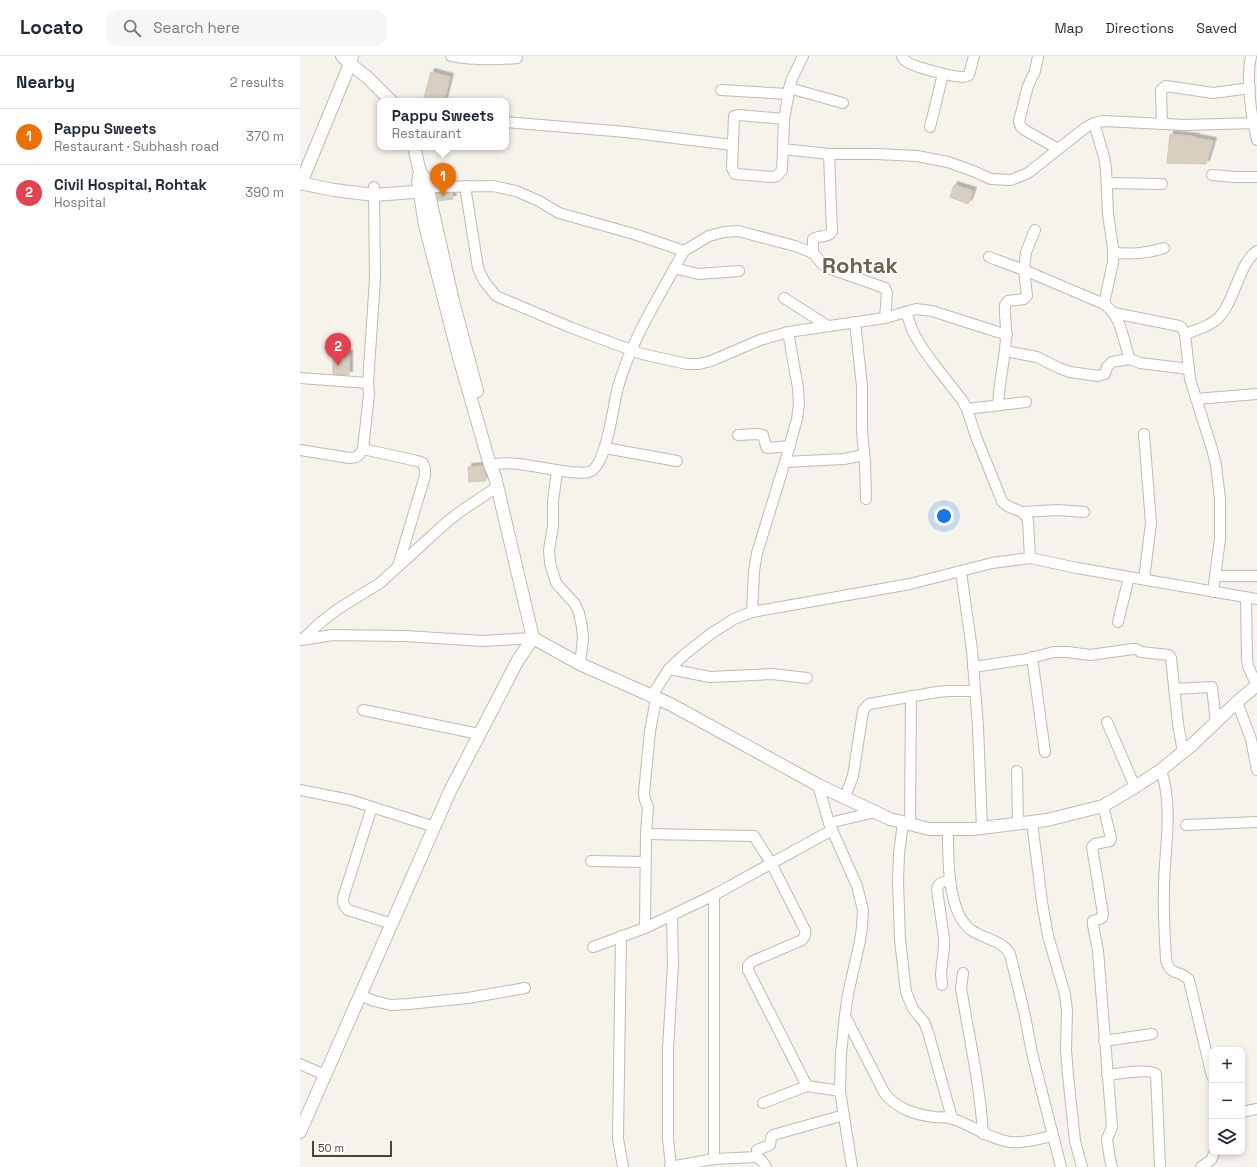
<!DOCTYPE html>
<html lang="en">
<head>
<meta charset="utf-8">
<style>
  :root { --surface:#fff; --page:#f6f6f7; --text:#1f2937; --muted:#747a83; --line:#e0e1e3; --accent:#fc3f1d }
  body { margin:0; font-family:"Space Grotesk",sans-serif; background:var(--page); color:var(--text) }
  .controls { position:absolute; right:12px; bottom:12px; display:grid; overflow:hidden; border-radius:8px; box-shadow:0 2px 6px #0003 }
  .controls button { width:36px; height:36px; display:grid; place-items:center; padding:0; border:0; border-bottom:1px solid var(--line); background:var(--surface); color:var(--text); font:20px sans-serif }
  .scale { position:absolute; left:12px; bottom:10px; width:80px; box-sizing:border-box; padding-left:4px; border:2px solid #4b4439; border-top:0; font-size:11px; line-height:14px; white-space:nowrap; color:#4b4439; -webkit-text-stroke:3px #fff; paint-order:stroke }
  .you { position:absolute; left:644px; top:460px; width:14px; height:14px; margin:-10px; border:3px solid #fff; border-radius:50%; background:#1a73e8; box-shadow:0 0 0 6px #1a73e833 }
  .badge { display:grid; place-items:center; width:26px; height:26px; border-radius:50%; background:var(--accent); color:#fff; font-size:13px; font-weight:700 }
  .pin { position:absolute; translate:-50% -33px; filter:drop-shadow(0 1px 2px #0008) }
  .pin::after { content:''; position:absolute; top:21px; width:14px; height:12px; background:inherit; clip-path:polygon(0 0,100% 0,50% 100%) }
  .popup { position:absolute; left:77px; top:42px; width:132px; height:52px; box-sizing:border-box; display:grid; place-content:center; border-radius:8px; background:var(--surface); filter:drop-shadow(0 1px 3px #0005); font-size:13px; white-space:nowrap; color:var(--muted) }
  .popup b { font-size:15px; color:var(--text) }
  .popup::after { content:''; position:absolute; left:50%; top:100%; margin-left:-8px; border:8px solid transparent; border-top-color:var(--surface) }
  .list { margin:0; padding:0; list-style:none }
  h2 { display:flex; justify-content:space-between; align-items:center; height:52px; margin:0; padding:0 16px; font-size:17px }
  h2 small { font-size:13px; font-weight:400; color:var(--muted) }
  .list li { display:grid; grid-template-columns:26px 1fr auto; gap:12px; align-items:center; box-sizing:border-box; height:56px; padding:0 16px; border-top:1px solid var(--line) }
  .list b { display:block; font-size:15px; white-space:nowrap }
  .list p { margin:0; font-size:13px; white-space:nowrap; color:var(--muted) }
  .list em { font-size:13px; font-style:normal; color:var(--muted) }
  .icon { flex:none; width:22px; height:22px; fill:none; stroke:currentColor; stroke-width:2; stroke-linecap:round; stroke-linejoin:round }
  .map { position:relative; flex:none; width:957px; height:1111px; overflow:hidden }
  header { display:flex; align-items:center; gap:24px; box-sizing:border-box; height:56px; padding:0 20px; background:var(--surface); border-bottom:1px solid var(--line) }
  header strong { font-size:19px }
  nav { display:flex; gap:22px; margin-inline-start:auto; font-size:14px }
  .search { width:280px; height:36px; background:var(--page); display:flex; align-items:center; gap:10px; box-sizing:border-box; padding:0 14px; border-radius:12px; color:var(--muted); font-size:15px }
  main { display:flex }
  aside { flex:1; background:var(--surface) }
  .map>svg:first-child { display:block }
  .building { fill:#d8cfc1; stroke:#d3c7b4; filter:url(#shadow) }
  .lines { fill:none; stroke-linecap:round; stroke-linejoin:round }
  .minor-casing { stroke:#c2bbae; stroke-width:12 }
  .tertiary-casing { stroke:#c2bbae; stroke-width:14 }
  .minor { stroke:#fff; stroke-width:10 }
  .tertiary { stroke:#fff; stroke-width:12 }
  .labels { text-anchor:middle; stroke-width:3.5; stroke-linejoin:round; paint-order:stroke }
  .town-label { font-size:22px; font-weight:bold; fill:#6e6250; stroke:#fff }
</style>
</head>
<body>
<header>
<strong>Locato</strong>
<div class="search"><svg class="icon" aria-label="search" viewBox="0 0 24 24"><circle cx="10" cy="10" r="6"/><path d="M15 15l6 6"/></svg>Search here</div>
<nav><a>Map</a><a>Directions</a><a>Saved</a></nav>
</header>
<main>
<aside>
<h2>Nearby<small>2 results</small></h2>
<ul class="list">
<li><span class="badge" style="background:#e8710a">1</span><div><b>Pappu Sweets</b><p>Restaurant · Subhash road</p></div><em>370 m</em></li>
<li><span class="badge" style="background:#e0444e">2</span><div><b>Civil Hospital, Rohtak</b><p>Hospital</p></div><em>390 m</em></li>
</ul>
</aside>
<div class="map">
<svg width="957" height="1111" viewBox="0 0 957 1111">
  <defs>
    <filter id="shadow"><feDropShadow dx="3.5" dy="-3.5" stdDeviation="0" flood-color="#0004"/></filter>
  </defs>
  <rect width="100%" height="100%" fill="#f6f3ec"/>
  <g class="building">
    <polygon points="131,16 150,21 144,45 123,45"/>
    <polygon points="870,78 896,81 896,82 913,85 906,108 867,107"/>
    <polygon points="654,129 673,135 668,148 650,141"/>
    <polygon points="136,137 152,137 153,143 138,145"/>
    <polygon points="33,298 49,298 49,319 33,318"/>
    <polygon points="182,410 185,416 186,425 169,426 168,411"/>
  </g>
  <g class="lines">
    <g class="minor-casing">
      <g id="minor">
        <path d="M151,0C173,4 194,4 217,2L216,0"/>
        <path d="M602,0C603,3 603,3 606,5C612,11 654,21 663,21C666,21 667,20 669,19L674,0"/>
        <polyline points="738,0 735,15 728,30 719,65 721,71 723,73 758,93"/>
        <path d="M951,0C946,24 951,60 957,84"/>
        <polyline points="489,32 543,47"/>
        <polyline points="421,34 488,38"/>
        <polyline points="484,63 491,25 503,0"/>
        <polyline points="206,66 326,76 432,89"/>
        <path d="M794,67L804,101L806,112L808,158L813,192V206L804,248C823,262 822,283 830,303L840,307L889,313"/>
        <polyline points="862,68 861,34 866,30 913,37 950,32"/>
        <polyline points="630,71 643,18"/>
        <polyline points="483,93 482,114 477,120 472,121 435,118 432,112 434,60 438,59 484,63 483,93 529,98 577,98 617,100 648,106 673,115 691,123 711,124 728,117 785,72 794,67 803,65 885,69 957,67"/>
        <polyline points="912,119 935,121 957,121"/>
        <polyline points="126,127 136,131 193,130 216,135 239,145 259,157 334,178 384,195 409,180 424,176 438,175 495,190 513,197 523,209 531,213 585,232 587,237 585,262"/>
        <polyline points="807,127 862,128"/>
        <polyline points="165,130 178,212 184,225 196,240 272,272 342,298 387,308 399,308 411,305 460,284 488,276 585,262 616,253 632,255 707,279"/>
        <path d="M513,197V183C519,179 528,182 532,176L529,98"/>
        <path d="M813,197C832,198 846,198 864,192"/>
        <polyline points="689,201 724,214 804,248"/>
        <polyline points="374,212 398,218 439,215"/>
        <polyline points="484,242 528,270"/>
        <path d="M606,256L613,276L623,293L634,308L662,344L667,353L675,378L702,445C710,456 722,450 728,464L730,502"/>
        <polyline points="814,257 879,270 882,272 885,278 890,323 912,393 916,409 920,443 920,483 913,536"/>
        <polyline points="555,266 562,330 562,375 565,407 566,443"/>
        <path d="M885,278C896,274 908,271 916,264C934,250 939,206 957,195"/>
        <polyline points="705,295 737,301 759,312 770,316 798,320 805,318 807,311 812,306 830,303"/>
        <polyline points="0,322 68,327"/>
        <polyline points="896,343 957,338"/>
        <path d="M698,349C699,326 705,304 706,281C707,270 704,260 705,249L708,245L724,243L727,240L724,214L726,196L735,174"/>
        <polyline points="667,353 726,346"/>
        <polyline points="438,379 457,378 463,379 466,390 467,392 490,390"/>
        <polyline points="305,392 377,405"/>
        <polyline points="63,393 117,405 123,407 125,413 125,420 98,510"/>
        <path d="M0,394L49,402C57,402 59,400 63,393L69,338L68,327L75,223L74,131"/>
        <polyline points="485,406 544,403 564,399"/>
        <path d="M190,409C216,403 244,414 271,416C277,416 284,418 289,416C306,412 313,351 317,335C330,285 359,241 384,195"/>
        <polyline points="257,415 253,446 253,470 249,494 250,507 256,527 275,548 279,557 282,571 283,582 280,608"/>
        <polyline points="723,456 758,454 784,456"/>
        <polyline points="661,516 672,594 678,671 682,772"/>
        <polyline points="915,520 957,520"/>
        <polyline points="844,523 851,467 844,378"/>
        <polyline points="946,542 947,603 948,610 957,630"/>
        <polyline points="452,556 454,515 457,497 485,406 497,363 499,348 498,332 488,276"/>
        <polyline points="818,566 829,521"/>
        <polyline points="3,583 21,566 38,553 80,527 148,465 161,455 197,431"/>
        <polyline points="2,584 32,579 105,580 183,585 233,582"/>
        <polyline points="732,601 745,696"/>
        <polyline points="673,611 727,603 754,596 768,596 790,599 833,593 836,593 841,596 869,599 871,602 878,668 883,696"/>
        <polyline points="369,613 410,621 472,618 507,622"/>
        <polyline points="874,633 912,631 916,667"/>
        <polyline points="351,641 369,613 385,598 412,577 434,563 452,556 610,528 692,507 730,502 777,512 957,543"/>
        <polyline points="937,646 951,683 957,714"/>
        <polyline points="63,654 179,678"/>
        <polyline points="807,666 835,731"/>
        <path d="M861,714C874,753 864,794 864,833C863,857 865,881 866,904C871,922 880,913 889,924L912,1020"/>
        <polyline points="717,715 718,768"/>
        <polyline points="518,729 529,767 557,830 563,854 562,871 560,885 548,938 545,959 541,998 540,1035 552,1111"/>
        <polyline points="0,734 50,744 135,771"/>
        <polyline points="545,741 553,720 563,655 566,651 569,648 637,636 648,635 675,635"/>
        <polyline points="803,750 811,782 810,785 795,788 792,791 803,858 802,862 793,865 793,869 798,895 812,1071 807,1083 810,1104 812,1111"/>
        <path d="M72,751L43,842C43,848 44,850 48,854L92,868"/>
        <polyline points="603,766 599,798 598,825 600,884 606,936 613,953 624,966 628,976 652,1062"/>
        <polyline points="732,766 742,846 748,880 765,938 767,955 766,994 768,1019 775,1085 782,1111"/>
        <polyline points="529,767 575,756"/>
        <polyline points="610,768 611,640"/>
        <polyline points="886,769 957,766"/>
        <path d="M648,773C648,801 647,856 671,874C684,883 702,884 710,898L725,960L732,997L761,1111"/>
        <path d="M346,778L454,780L471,807L505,874C506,878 505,880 502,884L451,906L448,910V914L507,1030"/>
        <polyline points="291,805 345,806"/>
        <polyline points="345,872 346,778 348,751 345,744 344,737 350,675 356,643"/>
        <polyline points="321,880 318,1083 323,1111"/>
        <polyline points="293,891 345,872 414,839 532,774"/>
        <path d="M663,917L661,933L662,938C670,985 680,1030 683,1078"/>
        <path d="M642,929L641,918L644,891V882L637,834C638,826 643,826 650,824"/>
        <polyline points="60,939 74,945 91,949 109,948 168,942 225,932"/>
        <path d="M545,960L585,1038C600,1054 613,1058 634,1061C640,1061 647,1061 653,1063C672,1069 689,1083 710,1086C724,1088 739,1082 753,1080"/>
        <polyline points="804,985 852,978"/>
        <polyline points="0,1008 25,1019"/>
        <path d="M807,1019C817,1018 849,1012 856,1018L860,1111"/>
        <polyline points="463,1047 507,1030 540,1035"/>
        <polyline points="942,1056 957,1053"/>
        <polyline points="457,1101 462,1105 466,1111"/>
        <polyline points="414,1103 414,839"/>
        <polyline points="371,1110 368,1083 368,993 373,909 372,860"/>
        <polyline points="370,1111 414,1103 457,1101 457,1094 470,1089 471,1082 473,1079 544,1059"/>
        <polyline points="901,1111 911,1104 915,1096"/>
      </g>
    </g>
    <g class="tertiary-casing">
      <g id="tertiary">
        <polyline points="42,0 50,8 67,21 91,45"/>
        <polyline points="114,91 120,116 125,123 128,134 153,245 177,335"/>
        <polyline points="0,127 34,134 74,139 127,135"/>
        <polyline points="1,127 50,8 52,0"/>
        <polyline points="233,582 280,608 370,648 518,729 590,763 629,773 673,773 747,764 803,750 835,731 861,714 893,688 937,646 957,629"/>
        <polyline points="0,1076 151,733 218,604 233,582 195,421 190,409 158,298 125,169 118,125 120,116"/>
      </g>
    </g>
    <use href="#minor" class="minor"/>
    <use href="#tertiary" class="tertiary"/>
  </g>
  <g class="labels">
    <g class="town-label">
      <text x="560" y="217">Rohtak</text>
    </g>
  </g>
</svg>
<div class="controls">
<button>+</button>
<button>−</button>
<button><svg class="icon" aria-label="layers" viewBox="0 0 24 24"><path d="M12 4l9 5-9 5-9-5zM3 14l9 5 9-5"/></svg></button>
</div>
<div class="scale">50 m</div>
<div class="you"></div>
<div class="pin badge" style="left:143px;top:140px;background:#e8710a">1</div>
<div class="popup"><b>Pappu Sweets</b>Restaurant</div>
<div class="pin badge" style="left:38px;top:310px;background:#e0444e">2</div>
</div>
</main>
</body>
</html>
